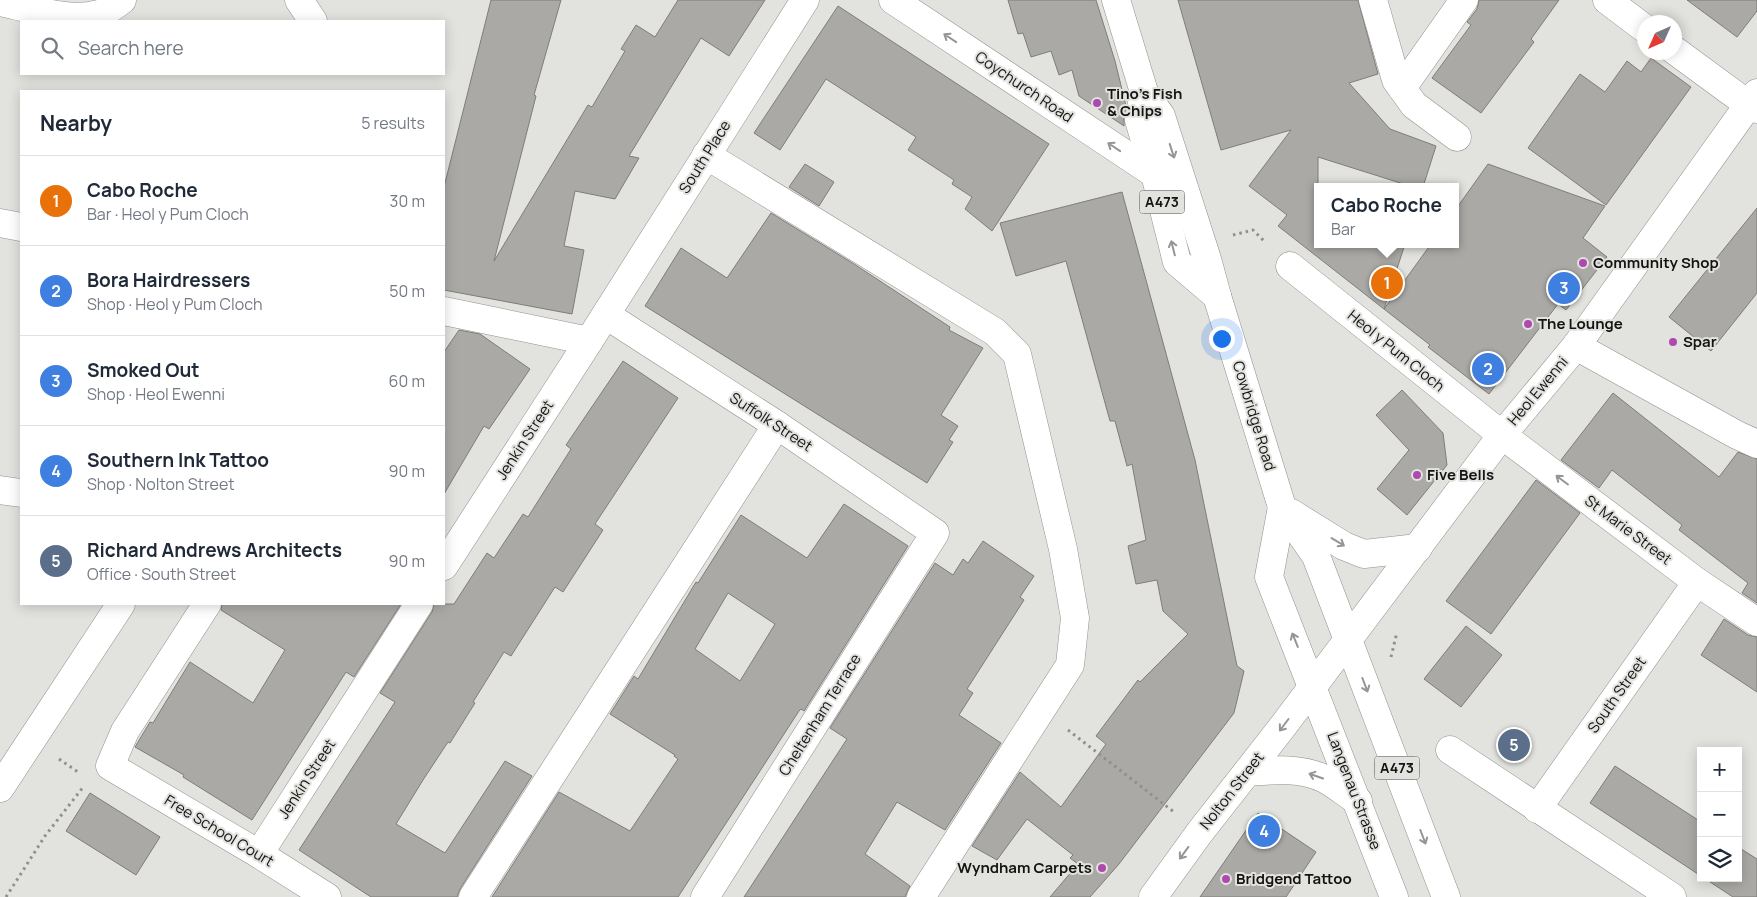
<!DOCTYPE html>
<html lang="en">
<head>
<meta charset="utf-8">
<style>
  :root { --surface:#fff; --page:#f6f6f7; --text:#1f2937; --muted:#747a83; --line:#e0e1e3; --accent:#111827 }
  body { margin:0; font-family:Manrope,sans-serif; background:var(--page); color:var(--text) }
  .controls { position:absolute; right:15px; bottom:15px; display:grid; overflow:hidden; border-radius:0px; box-shadow:0 2px 12px #0003 }
  .controls button { width:45px; height:45px; display:grid; place-items:center; padding:0; border:0; border-bottom:1px solid var(--line); background:var(--surface); color:var(--text); font:25px sans-serif }
  .compass { position:absolute; left:1637px; top:15px; width:45px; height:45px; border-radius:50%; background:var(--surface); box-shadow:0 2px 12px #0003; rotate:225deg }
  .you { position:absolute; left:1221px; top:338px; width:18px; height:18px; margin:-12px; border:4px solid #fff; border-radius:50%; background:#1a73e8; box-shadow:0 0 0 8px #1a73e833 }
  .badge { display:grid; place-items:center; width:32px; height:32px; border-radius:50%; background:var(--accent); color:#fff; font-size:16px; font-weight:700 }
  .pin { position:absolute; translate:-50% -50%; border:2px solid #fff; box-shadow:0 1px 5px #0006 }
  .popup { position:absolute; left:1314px; top:183px; width:145px; height:65px; box-sizing:border-box; display:grid; place-content:center; border-radius:0px; background:var(--surface); filter:drop-shadow(0 1px 4px #0005); font-size:16px; white-space:nowrap; color:var(--muted) }
  .popup b { font-size:19px; color:var(--text) }
  .popup::after { content:''; position:absolute; left:50%; top:100%; margin-left:-10px; border:10px solid transparent; border-top-color:var(--surface) }
  .list { margin:0; padding:0; list-style:none }
  h2 { display:flex; justify-content:space-between; align-items:center; height:65px; margin:0; padding:0 20px; font-size:21px }
  h2 small { font-size:16px; font-weight:400; color:var(--muted) }
  .list li { display:grid; grid-template-columns:32px 1fr auto; gap:15px; align-items:center; box-sizing:border-box; height:90px; padding:0 20px; border-top:1px solid var(--line) }
  .list b { display:block; font-size:19px; white-space:nowrap }
  .list p { margin:0; font-size:16px; white-space:nowrap; color:var(--muted) }
  .list em { font-size:16px; font-style:normal; color:var(--muted) }
  .icon { flex:none; width:28px; height:28px; fill:none; stroke:currentColor; stroke-width:2; stroke-linecap:round; stroke-linejoin:round }
  .map { position:relative; flex:none; width:1757px; height:897px; overflow:hidden }
  .search { position:absolute; background:var(--surface); box-shadow:0 2px 12px #0003; left:20px; top:20px; width:425px; height:55px; display:flex; align-items:center; gap:12px; box-sizing:border-box; padding:0 18px; border-radius:0px; color:var(--muted); font-size:19px }
  .panel { position:absolute; background:var(--surface); box-shadow:0 2px 12px #0003; left:20px; top:90px; width:425px; height:515px; border-radius:0px }
  .map>svg:first-child { display:block }
  .building { fill:#aba9a6; stroke:#7e7d7a; fill-rule:evenodd }
  .lines { fill:none; stroke-linecap:round; stroke-linejoin:round }
  .minor-casing { stroke:#91918e; stroke-width:29 }
  .major-casing { stroke:#91918e; stroke-width:29 }
  .path { stroke:#8f8f8d; stroke-width:3; stroke-dasharray:2.5 4; stroke-linecap:butt }
  .minor { stroke:#fff; stroke-width:28 }
  .major { stroke:#fff; stroke-width:28 }
  .oneway { stroke:#959594 }
  .poi-dot { fill:#ae49ae; stroke:#e2e2df; stroke-width:2 }
  .labels { text-anchor:middle; stroke-width:4; stroke-linejoin:round; paint-order:stroke }
  .shield { fill:#e2e2df; stroke:#515150; stroke-width:1 }
  .shield-label { font-size:14px; font-weight:bold; fill:#131312 }
  .street-label { font-size:15px; fill:#131312; stroke:#e2e2df }
  .poi-label { font-size:15px; font-weight:bold; fill:#131312; stroke:#e2e2df; text-anchor:start }
</style>
</head>
<body>
<div class="map">
<svg width="1757" height="897" viewBox="0 0 1757 897">
  <rect width="100%" height="100%" fill="#e2e2df"/>
  <g class="building">
    <polygon points="491,0 561,0 534,95 536,96 494,261 588,105 592,107 625,51 621,49 636,25 655,37 678,0 765,0 729,56 701,38 629,156 639,158 615,199 575,191 564,246 584,250 572,314 444,290 444,187"/>
    <polygon points="1008,0 1096,0 1115,61 1126,106 1124,118 1124,126 1079,96 1072,70 1059,75 1051,51 1031,57 1023,33 1018,34"/>
    <polygon points="1178,0 1358,0 1378,74 1349,83 1390,129 1436,146 1423,187 1413,187 1318,157 1318,244 1405,244 1384,309 1278,226 1287,215 1249,186 1291,130 1221,150"/>
    <polygon points="1479,0 1559,0 1531,39 1534,42 1481,113 1432,78 1471,25 1467,22 1477,9"/>
    <polygon points="1687,0 1757,0 1757,11 1737,37"/>
    <polygon points="838,6 1049,144 992,231 965,209 972,197 952,184 954,180 908,150 916,137 826,79 780,150 754,133"/>
    <polygon points="1651,58 1691,87 1606,205 1528,148 1580,74 1605,92 1627,61 1641,72"/>
    <polygon points="805,164 834,182 819,206 789,187"/>
    <polygon points="1488,164 1605,206 1583,238 1607,257 1566,310 1558,304 1489,394 1428,347 1430,345 1384,309 1431,244 1456,244 1456,209"/>
    <polygon points="1122,192 1195,460 1237,666 1244,671 1234,713 1119,864 1090,897 1050,897 1078,864 1070,858 1073,855 1027,819 997,860 972,846 1020,772 1061,807 1106,744 1096,736 1138,680 1140,682 1188,634 1163,611 1157,580 1136,584 1128,546 1146,540 1132,464 1127,466 1115,421 1110,421 1066,261 1016,276 1000,223"/>
    <polygon points="1757,208 1757,293 1711,351 1669,317"/>
    <polygon points="771,213 854,264 950,327 949,330 983,348 941,415 958,426 949,440 953,442 927,483 645,306 681,248 727,278"/>
    <polygon points="459,330 480,334 530,369 489,429 484,426 444,494 444,352"/>
    <polygon points="623,361 678,398 595,524 603,530 563,592 555,587 511,656 504,652 473,702 475,703 450,743 448,742 423,780 396,824 445,853 505,761 532,776 460,889 457,897 371,897 299,850 395,702 380,693 432,612 434,604 454,604 487,553 494,558 523,514 528,517 571,449 566,445"/>
    <polygon points="1402,390 1443,433 1447,465 1407,515 1377,489 1409,450 1376,415"/>
    <polygon points="1613,393 1719,477 1738,452 1757,459 1757,603 1742,593 1748,583 1679,530 1682,525 1612,470 1599,488 1561,460"/>
    <polygon points="1536,480 1580,513 1491,634 1446,601"/>
    <path d="M844,504L908,546L804,711L801,709L799,711L678,897H492L559,792L630,831L678,759L674,756L675,755L610,714L634,676L638,679L696,582L698,583L741,515L807,558ZM728,593L775,624L740,681L695,649Z"/>
    <polygon points="983,541 1034,576 1020,597 1024,600 967,689 973,693 959,715 1001,743 945,830 897,802 865,854 910,886 905,897 744,897 847,739 830,728 935,563 953,575 963,559 968,563"/>
    <polygon points="222,604 401,604 354,677 346,672 252,820 183,777 184,775 135,747 150,722 153,723 190,662 253,703 285,650 221,610"/>
    <polygon points="1724,619 1748,635 1757,637 1757,692 1701,655"/>
    <polygon points="1466,626 1502,655 1461,707 1424,679"/>
    <polygon points="1615,766 1701,822 1701,876 1590,803"/>
    <polygon points="90,793 160,837 136,875 66,831"/>
    <polygon points="1258,813 1316,852 1286,897 1200,897"/>
    <polygon points="1738,847 1757,859 1757,897 1733,897 1704,878 1738,878"/>
  </g>
  <g class="lines">
    <g class="minor-casing">
      <g id="minor">
        <polyline points="299,0 313,21"/>
        <polyline points="893,0 1155,174"/>
        <polyline points="1373,0 1396,80 1414,105 1457,137"/>
        <polyline points="1607,0 1644,28"/>
        <path d="M0,2C31,8 67,23 99,14C107,12 115,5 122,0"/>
        <polyline points="1674,50 1749,105 1757,109"/>
        <polyline points="1402,88 1464,0"/>
        <polyline points="706,155 995,332 1017,354 1063,549 1075,618 1070,665 921,897"/>
        <polyline points="0,223 21,227"/>
        <polyline points="1290,266 1502,435 1697,582 1757,622"/>
        <polyline points="444,311 589,341"/>
        <polyline points="606,315 777,425 935,533 705,897"/>
        <polyline points="1576,346 1737,435 1757,444"/>
        <polyline points="0,490 21,493"/>
        <polyline points="444,566 589,341 805,0"/>
        <polyline points="207,604 125,731 110,766 259,854 327,897"/>
        <polyline points="1450,750 1672,897"/>
        <polyline points="0,788 121,604"/>
        <polyline points="1537,809 1697,582"/>
        <polyline points="259,854 419,604"/>
        <polyline points="473,897 777,425"/>
        <polyline points="1153,897 1200,832 1280,730 1502,435 1576,346 1757,93"/>
      </g>
    </g>
    <g class="major-casing">
      <g id="major">
        <polyline points="1116,0 1144,92 1161,116 1207,259 1217,296 1282,507 1316,556 1446,897"/>
        <polyline points="1144,92 1139,120 1155,174 1177,262 1217,296"/>
        <polyline points="1282,507 1269,577 1394,897"/>
        <polyline points="1291,513 1344,546 1364,554 1418,548"/>
        <path d="M1247,772C1273,770 1300,767 1325,779C1336,785 1347,794 1358,801"/>
      </g>
    </g>
    <g class="path">
      <polyline points="1233,235 1253,230 1266,243"/>
      <polyline points="1391,657 1397,632"/>
      <polyline points="1068,730 1174,812"/>
      <polyline points="59,759 78,772"/>
      <polyline points="6,897 45,836 84,786"/>
    </g>
    <use href="#minor" class="minor"/>
    <use href="#major" class="major"/>
  </g>
  <defs><path id="oneway-shaft" d="M-6 0H5M1.5-3L5.5 0L1.5 3" fill="none" stroke-width="1.6" stroke-linecap="round" stroke-linejoin="round" transform="scale(1.25)"/></defs>
  <g class="oneway">
    <use href="#oneway-shaft" transform="translate(950 38) rotate(-146)"/>
    <use href="#oneway-shaft" transform="translate(1114 147) rotate(-146)"/>
    <use href="#oneway-shaft" transform="translate(1172 151) rotate(72)"/>
    <use href="#oneway-shaft" transform="translate(1173 248) rotate(-104)"/>
    <use href="#oneway-shaft" transform="translate(1562 480) rotate(-143)"/>
    <use href="#oneway-shaft" transform="translate(1338 542) rotate(31)"/>
    <use href="#oneway-shaft" transform="translate(1295 640) rotate(-112)"/>
    <use href="#oneway-shaft" transform="translate(1365 685) rotate(69)"/>
    <use href="#oneway-shaft" transform="translate(1284 725) rotate(127)"/>
    <use href="#oneway-shaft" transform="translate(1316 776) rotate(-161)"/>
    <use href="#oneway-shaft" transform="translate(1423 837) rotate(69)"/>
    <use href="#oneway-shaft" transform="translate(1184 853) rotate(126)"/>
  </g>
  <g class="poi-dot">
    <circle cx="1097" cy="103" r="5"/>
    <circle cx="1583" cy="263" r="5"/>
    <circle cx="1528" cy="324" r="5"/>
    <circle cx="1673" cy="342" r="5"/>
    <circle cx="1417" cy="475" r="5"/>
    <circle cx="1102" cy="868" r="5"/>
    <circle cx="1226" cy="879" r="5"/>
  </g>
  <g class="labels">
    <g class="shield">
      <rect x="1139.5" y="190.5" width="45" height="23" rx="4"/>
      <rect x="1374.5" y="756.5" width="45" height="23" rx="4"/>
    </g>
    <g class="shield-label">
      <text x="1162" y="207">A473</text>
      <text x="1397" y="773">A473</text>
    </g>
    <g class="street-label">
      <text transform="translate(1024 87) rotate(34)" y="5">Coychurch Road</text>
      <text transform="translate(705 157) rotate(-58)" y="5">South Place</text>
      <text transform="translate(1396 351) rotate(39)" y="5">Heol y Pum Cloch</text>
      <text transform="translate(1538 391) rotate(-50)" y="5">Heol Ewenni</text>
      <text transform="translate(1254 416) rotate(73)" y="5">Cowbridge Road</text>
      <text transform="translate(771 422) rotate(33)" y="5">Suffolk Street</text>
      <text transform="translate(525 440) rotate(-57)" y="5">Jenkin Street</text>
      <text transform="translate(1628 530) rotate(37)" y="5">St Marie Street</text>
      <text transform="translate(1617 695) rotate(-55)" y="5">South Street</text>
      <text transform="translate(820 715) rotate(-58)" y="5">Cheltenham Terrace</text>
      <text transform="translate(307 779) rotate(-57)" y="5">Jenkin Street</text>
      <text transform="translate(1232 791) rotate(-52)" y="5">Nolton Street</text>
      <text transform="translate(1354 791) rotate(69)" y="5">Langenau Strasse</text>
      <text transform="translate(219 831) rotate(31)" y="5">Free School Court</text>
    </g>
    <g class="poi-label">
      <text x="1107" y="99">Tino's Fish<tspan x="1107" dy="17">&amp; Chips</tspan></text>
      <text x="1593" y="268">Community Shop</text>
      <text x="1538" y="329">The Lounge</text>
      <text x="1683" y="347">Spar</text>
      <text x="1427" y="480">Five Bells</text>
      <text x="1092" y="873" text-anchor="end">Wyndham Carpets</text>
      <text x="1236" y="884">Bridgend Tattoo</text>
    </g>
  </g>
</svg>
<div class="controls">
<button>+</button>
<button>−</button>
<button><svg class="icon" aria-label="layers" viewBox="0 0 24 24"><path d="M12 4l9 5-9 5-9-5zM3 14l9 5 9-5"/></svg></button>
</div>
<svg class="compass" viewBox="-18 -18 36 36"><path d="M0-13l5 13h-10z" fill="#e53935"/><path d="M0 13l5-13h-10z" fill="#747a83"/></svg>
<div class="you"></div>
<div class="pin badge" style="left:1387px;top:283px;background:#e8710a">1</div>
<div class="popup"><b>Cabo Roche</b>Bar</div>
<div class="pin badge" style="left:1488px;top:369px;background:#3f7fe0">2</div>
<div class="pin badge" style="left:1564px;top:288px;background:#3f7fe0">3</div>
<div class="pin badge" style="left:1264px;top:831px;background:#3f7fe0">4</div>
<div class="pin badge" style="left:1514px;top:745px;background:#5c6f8a">5</div>
<div class="search"><svg class="icon" aria-label="search" viewBox="0 0 24 24"><circle cx="10" cy="10" r="6"/><path d="M15 15l6 6"/></svg>Search here</div>
<section class="panel">
<h2>Nearby<small>5 results</small></h2>
<ul class="list">
<li><span class="badge" style="background:#e8710a">1</span><div><b>Cabo Roche</b><p>Bar · Heol y Pum Cloch</p></div><em>30 m</em></li>
<li><span class="badge" style="background:#3f7fe0">2</span><div><b>Bora Hairdressers</b><p>Shop · Heol y Pum Cloch</p></div><em>50 m</em></li>
<li><span class="badge" style="background:#3f7fe0">3</span><div><b>Smoked Out</b><p>Shop · Heol Ewenni</p></div><em>60 m</em></li>
<li><span class="badge" style="background:#3f7fe0">4</span><div><b>Southern Ink Tattoo</b><p>Shop · Nolton Street</p></div><em>90 m</em></li>
<li><span class="badge" style="background:#5c6f8a">5</span><div><b>Richard Andrews Architects</b><p>Office · South Street</p></div><em>90 m</em></li>
</ul>
</section>
</div>
</body>
</html>
